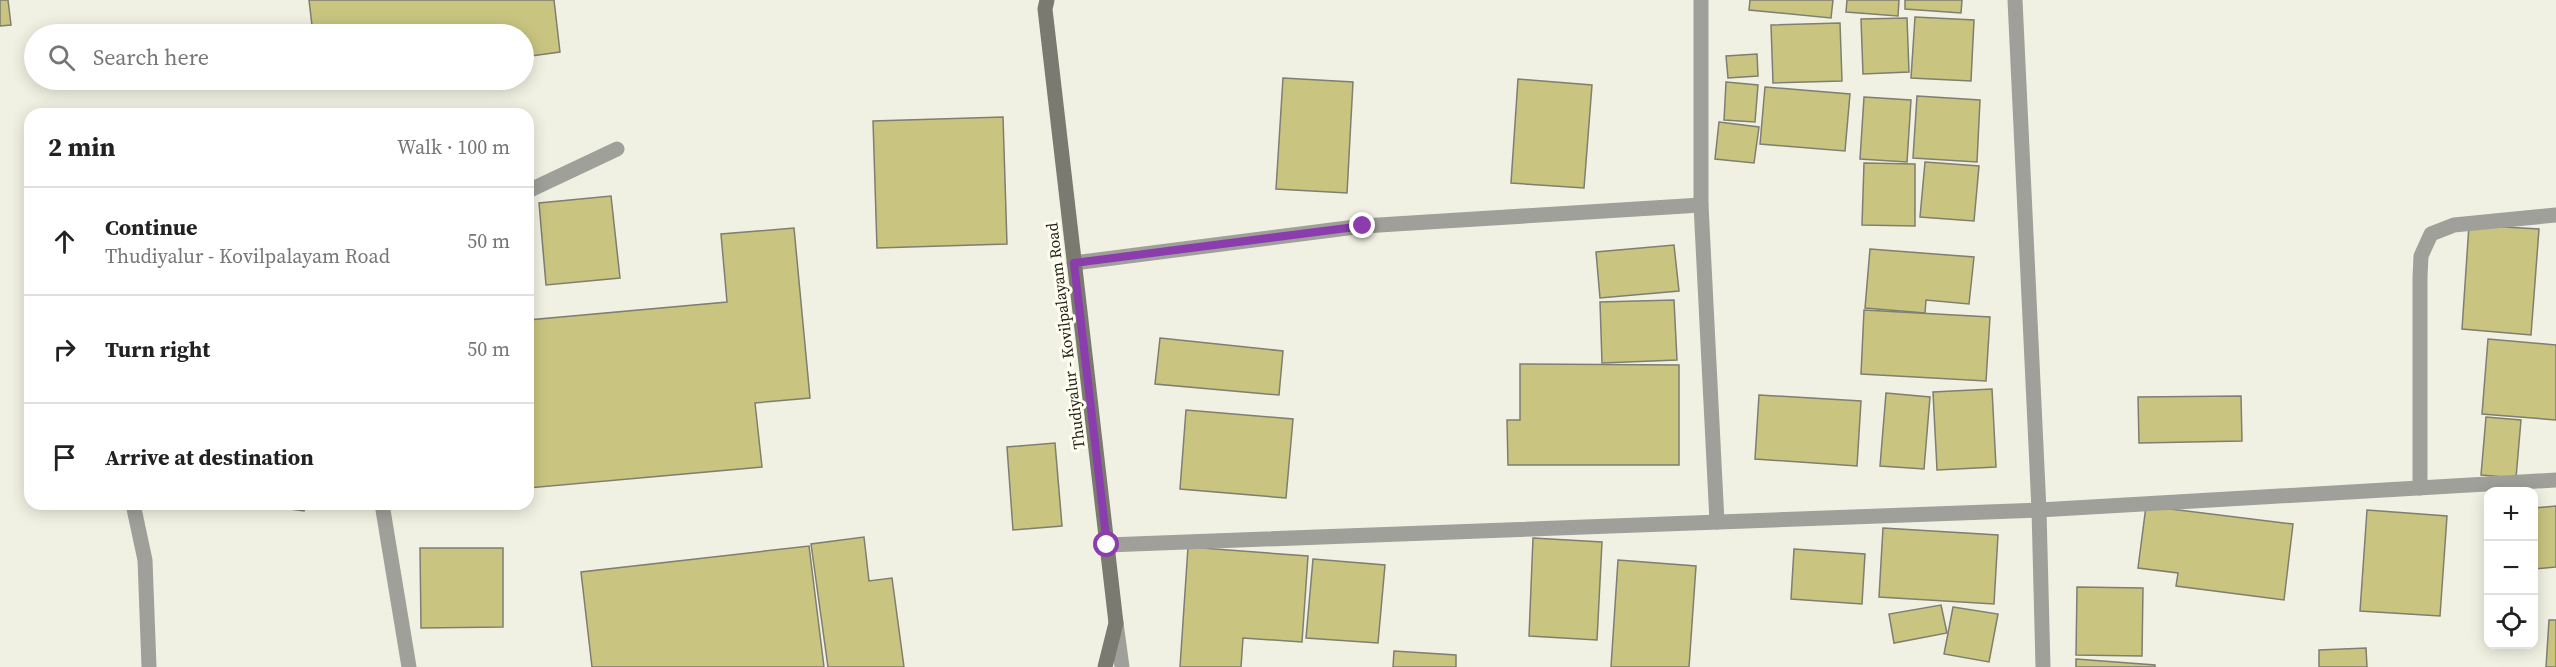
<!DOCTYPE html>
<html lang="en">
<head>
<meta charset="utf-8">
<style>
  :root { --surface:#fff; --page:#f2f2f2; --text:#222; --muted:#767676; --line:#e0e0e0 }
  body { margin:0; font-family:"Source Serif 4",serif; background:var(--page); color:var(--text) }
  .controls { position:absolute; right:18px; bottom:18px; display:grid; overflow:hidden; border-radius:12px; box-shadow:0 3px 15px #0003 }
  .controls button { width:54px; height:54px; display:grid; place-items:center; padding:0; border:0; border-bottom:2px solid var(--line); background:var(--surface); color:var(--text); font:30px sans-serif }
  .stop { position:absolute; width:18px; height:18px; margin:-14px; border:4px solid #8b3dad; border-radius:50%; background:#fff }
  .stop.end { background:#8b3dad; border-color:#fff; box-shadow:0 2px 6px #0008 }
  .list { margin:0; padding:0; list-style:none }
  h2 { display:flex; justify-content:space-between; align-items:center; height:78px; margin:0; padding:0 24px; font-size:26px }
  h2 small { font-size:20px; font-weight:400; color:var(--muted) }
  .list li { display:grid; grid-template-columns:39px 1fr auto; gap:18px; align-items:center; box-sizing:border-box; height:108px; padding:0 24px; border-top:2px solid var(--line) }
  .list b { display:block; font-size:22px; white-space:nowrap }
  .list p { margin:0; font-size:20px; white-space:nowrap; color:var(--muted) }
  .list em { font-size:20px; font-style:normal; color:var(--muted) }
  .icon { flex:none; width:33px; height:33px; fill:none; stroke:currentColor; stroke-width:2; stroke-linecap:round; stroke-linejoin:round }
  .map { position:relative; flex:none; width:2556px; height:667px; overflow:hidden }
  .search { position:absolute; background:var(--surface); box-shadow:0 3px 15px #0003; left:24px; top:24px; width:510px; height:66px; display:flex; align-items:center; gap:15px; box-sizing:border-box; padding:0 21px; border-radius:33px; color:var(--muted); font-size:22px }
  .panel { position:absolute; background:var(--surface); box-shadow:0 3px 15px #0003; left:24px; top:108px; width:510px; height:402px; border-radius:18px }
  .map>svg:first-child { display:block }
  .building { fill:#c9c580; stroke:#7e7e71; stroke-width:1.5 }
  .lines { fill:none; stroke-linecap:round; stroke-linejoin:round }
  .service { stroke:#a0a09a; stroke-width:15 }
  .minor { stroke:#a0a09a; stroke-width:15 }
  .secondary { stroke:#7a7a71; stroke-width:15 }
  .route { stroke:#8b3dad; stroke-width:8 }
  .labels { text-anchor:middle; stroke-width:6; stroke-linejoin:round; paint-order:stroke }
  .street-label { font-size:16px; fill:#22221d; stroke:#fffef0 }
</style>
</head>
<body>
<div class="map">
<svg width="2556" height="667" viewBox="0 0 2556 667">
  <rect width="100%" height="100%" fill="#f1f1e3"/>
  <g class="building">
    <polygon points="0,0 8,0 11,25 0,26"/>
    <polygon points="309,0 554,0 560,52 524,57 524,34 313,34"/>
    <polygon points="1750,0 1833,0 1831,18 1749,10"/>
    <polygon points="1847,0 1899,0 1898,16 1846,12"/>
    <polygon points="1905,0 1962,0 1961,13 1905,9"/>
    <polygon points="1915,17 1974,20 1971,81 1911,78"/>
    <polygon points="1907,18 1909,72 1863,74 1861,19"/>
    <polygon points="1840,23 1842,81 1773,83 1771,25"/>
    <polygon points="1757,54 1758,76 1728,78 1726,56"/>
    <polygon points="1283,78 1353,82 1347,193 1276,189"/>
    <polygon points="1518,79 1592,85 1584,188 1511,183"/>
    <polygon points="1726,82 1758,85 1755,122 1724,120"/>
    <polygon points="1765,87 1850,94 1845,151 1760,144"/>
    <polygon points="1917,96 1980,100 1977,162 1913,158"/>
    <polygon points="1864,97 1911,100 1907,162 1860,159"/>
    <polygon points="1003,117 1007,244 877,248 873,121"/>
    <polygon points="1719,122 1759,127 1754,163 1715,159"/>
    <polygon points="1925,162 1979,166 1974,221 1920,217"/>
    <polygon points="1864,163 1915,164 1915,226 1862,225"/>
    <polygon points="611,196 620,278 546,285 539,203"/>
    <polygon points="2469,225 2539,229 2531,335 2462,329"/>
    <polygon points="794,228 810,398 755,403 762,467 528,488 528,320 727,302 721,234"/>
    <polygon points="1674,245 1679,291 1600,298 1596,252"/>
    <polygon points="1870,249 1974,257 1969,304 1926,300 1925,313 1865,308"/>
    <polygon points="1674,300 1677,360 1602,363 1600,302"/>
    <polygon points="1864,310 1990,317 1986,381 1861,374"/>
    <polygon points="1160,338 1283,351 1279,395 1155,384"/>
    <polygon points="2488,339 2556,345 2556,420 2482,414"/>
    <polygon points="1520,364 1679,365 1679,465 1508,465 1507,420 1520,420"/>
    <polygon points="1992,389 1996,467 1937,470 1933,392"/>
    <polygon points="1886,393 1930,397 1924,469 1880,466"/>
    <polygon points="1759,395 1861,401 1857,466 1755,459"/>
    <polygon points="2241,396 2242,441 2139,443 2138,397"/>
    <polygon points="1186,410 1293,419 1286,498 1180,489"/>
    <polygon points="2486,417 2521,420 2516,478 2481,475"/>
    <polygon points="1055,443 1062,526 1013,530 1007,447"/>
    <polygon points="275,504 305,504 304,511 275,507"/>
    <polygon points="2146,506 2293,524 2284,600 2176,586 2178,573 2138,568"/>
    <polygon points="2556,506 2556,567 2534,569 2534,508"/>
    <polygon points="2367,510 2447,516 2440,616 2360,611"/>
    <polygon points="1883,528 1998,535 1994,604 1879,597"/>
    <polygon points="864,537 869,581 892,578 904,667 828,667 811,544"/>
    <polygon points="1533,538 1602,542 1597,640 1529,636"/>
    <polygon points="809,546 824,667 592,667 581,572"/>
    <polygon points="1188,547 1308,556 1302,642 1243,638 1241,667 1180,667"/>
    <polygon points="420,548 503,548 503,627 421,628"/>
    <polygon points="1794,549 1865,554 1862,604 1791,599"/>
    <polygon points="1313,559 1385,565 1378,643 1306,638"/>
    <polygon points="1618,560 1696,566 1689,667 1611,667"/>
    <polygon points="2077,587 2143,588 2142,656 2076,655"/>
    <polygon points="1941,605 1947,633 1894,643 1889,614"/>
    <polygon points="1953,607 1998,614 1989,662 1944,654"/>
    <polygon points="2549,620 2556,620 2556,667 2546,667"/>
    <polygon points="2366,648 2367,667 2319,667 2319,650"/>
    <polygon points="1394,651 1456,655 1456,667 1393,667"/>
    <polygon points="2076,659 2155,665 2155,667 2076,667"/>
  </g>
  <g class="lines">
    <g class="service">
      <polyline points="528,191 617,149"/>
      <polyline points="133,504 145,560 149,667"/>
      <polyline points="382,504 409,667"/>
    </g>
    <g class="minor">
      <polyline points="1701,0 1701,205 1717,522"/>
      <polyline points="2015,0 2039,510 2043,667"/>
      <polyline points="1074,263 1363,226 1701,205"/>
      <polyline points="2420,488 2420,277 2421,256 2431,234 2454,225 2556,215"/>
      <polyline points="1107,545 2039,510 2556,480"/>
      <polyline points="1116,623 1122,667"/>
    </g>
    <polyline class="secondary" points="1047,0 1045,9 1116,623 1105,667"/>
  </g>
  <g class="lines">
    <polyline class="route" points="1107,545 1074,263 1363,226"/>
  </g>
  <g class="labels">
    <g class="street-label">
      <text transform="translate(1065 336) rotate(-97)" y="6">Thudiyalur - Kovilpalayam Road</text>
    </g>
  </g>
</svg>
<div class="controls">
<button>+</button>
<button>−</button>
<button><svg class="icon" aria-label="locate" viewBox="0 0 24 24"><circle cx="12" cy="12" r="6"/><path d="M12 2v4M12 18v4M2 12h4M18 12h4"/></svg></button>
</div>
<div class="stop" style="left:1107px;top:545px"></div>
<div class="stop end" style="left:1363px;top:226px"></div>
<div class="search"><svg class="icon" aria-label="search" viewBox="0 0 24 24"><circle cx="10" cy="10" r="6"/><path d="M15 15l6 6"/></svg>Search here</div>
<section class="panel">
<h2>2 min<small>Walk · 100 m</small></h2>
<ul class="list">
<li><svg class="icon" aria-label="ahead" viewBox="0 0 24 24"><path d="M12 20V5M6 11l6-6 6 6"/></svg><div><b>Continue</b><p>Thudiyalur - Kovilpalayam Road</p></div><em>50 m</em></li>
<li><svg class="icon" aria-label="right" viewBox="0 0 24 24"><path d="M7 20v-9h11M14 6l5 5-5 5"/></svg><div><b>Turn right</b></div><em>50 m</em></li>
<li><svg class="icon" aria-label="arrive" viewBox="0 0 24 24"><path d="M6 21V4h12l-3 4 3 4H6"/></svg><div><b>Arrive at destination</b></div></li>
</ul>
</section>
</div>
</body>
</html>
